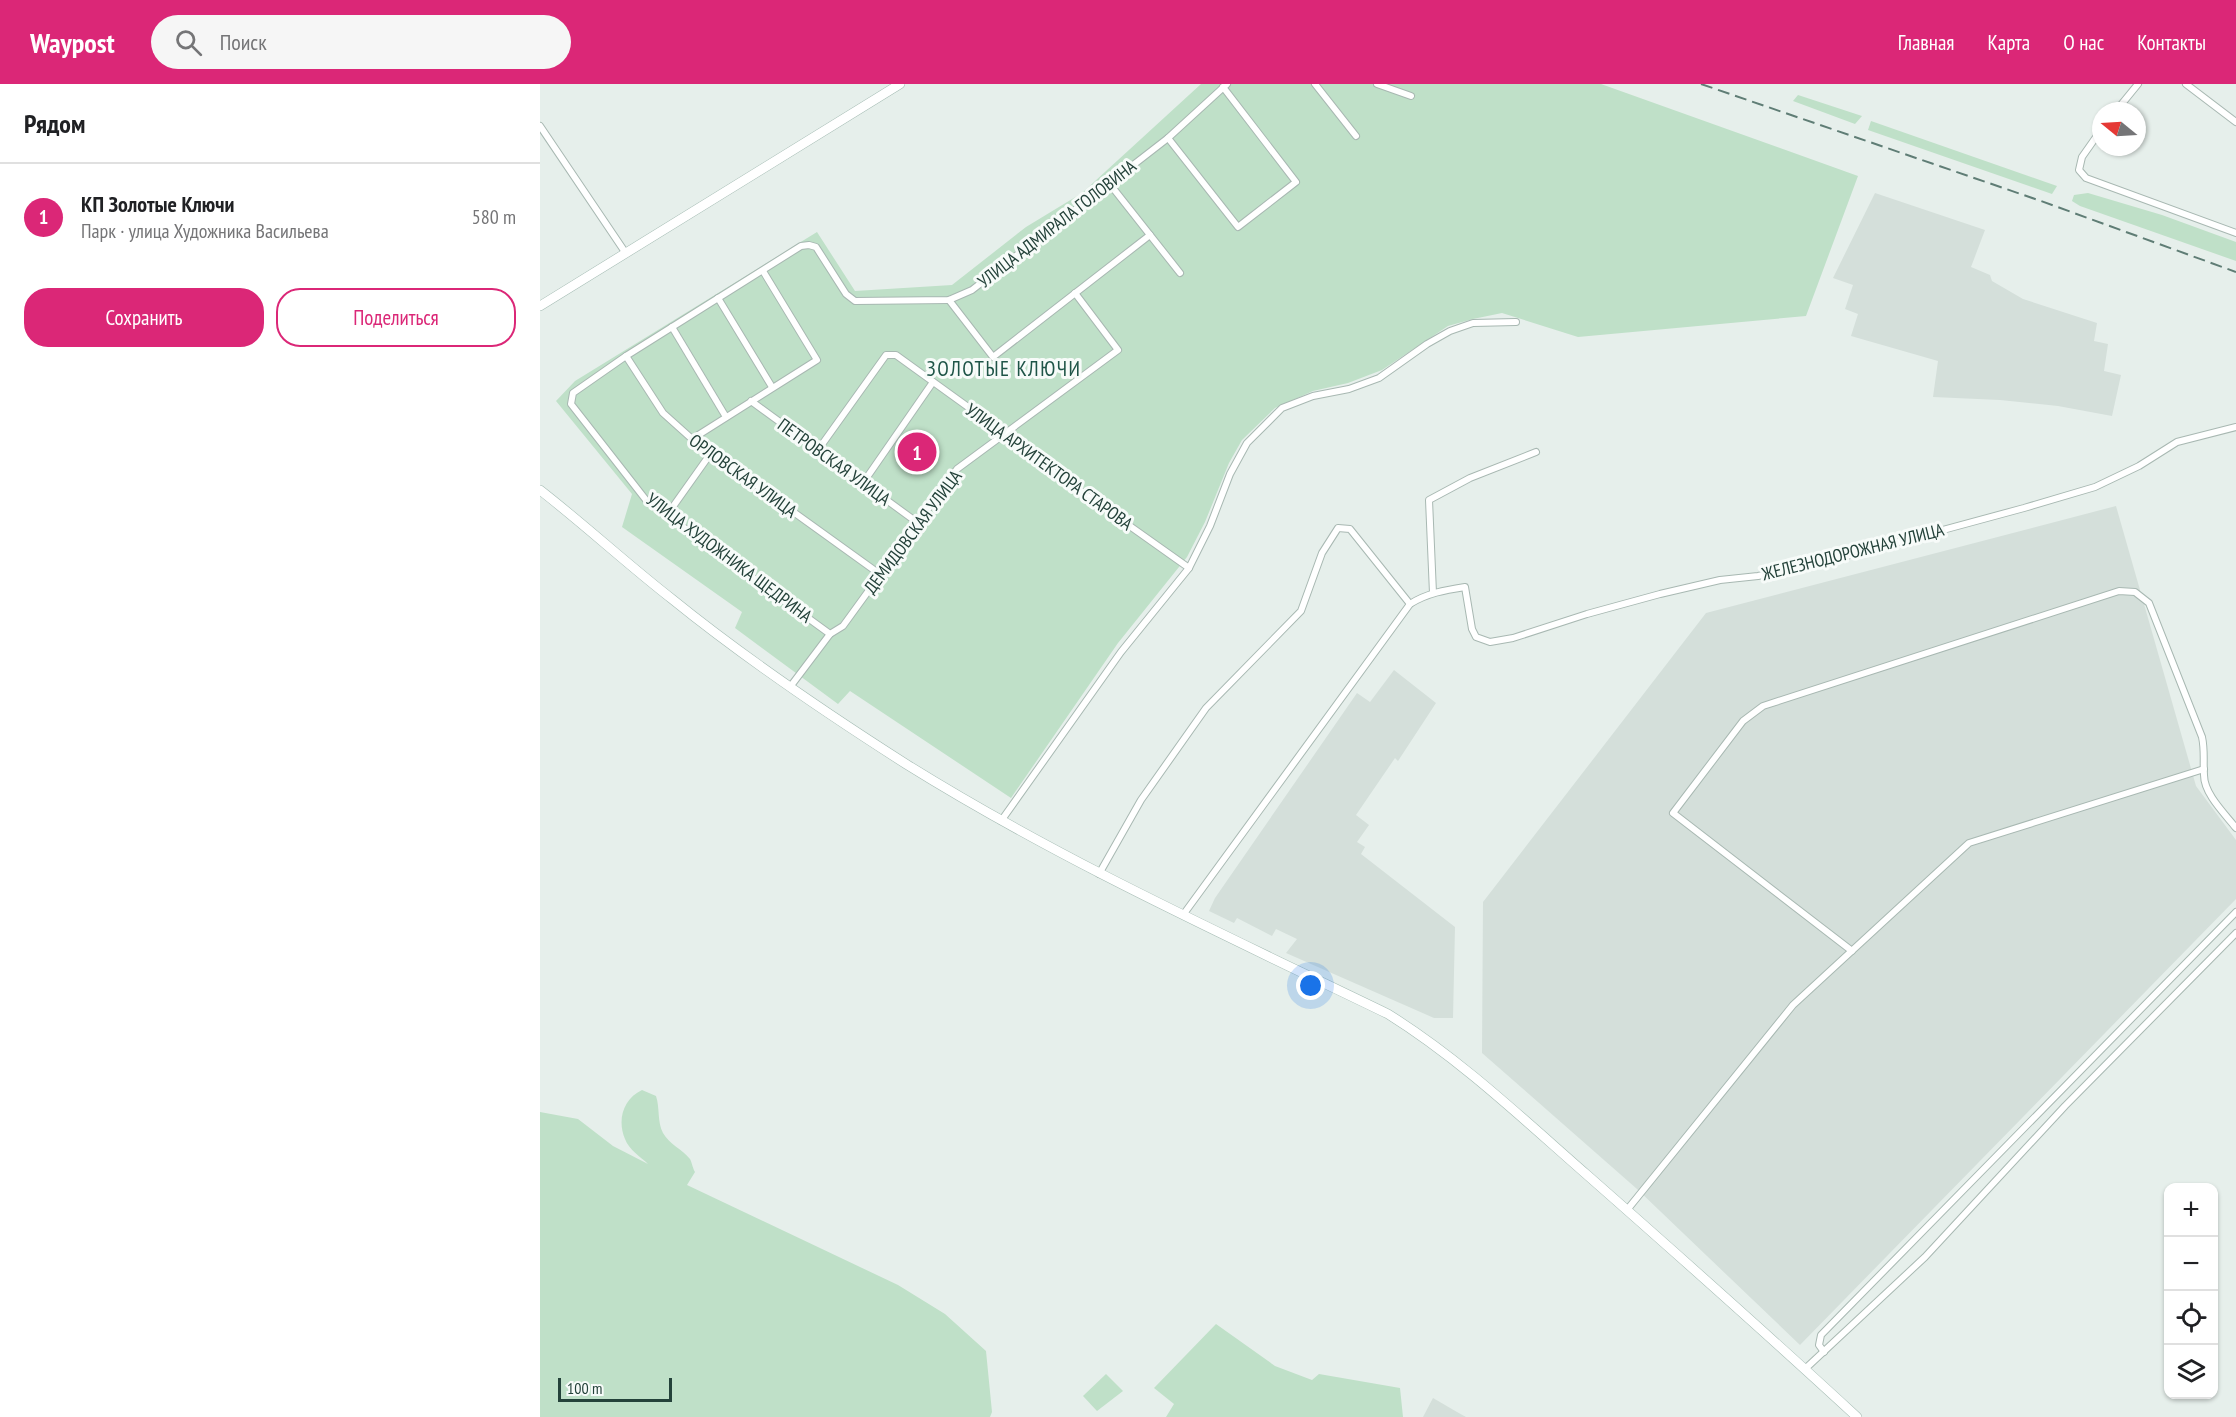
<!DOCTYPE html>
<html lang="ru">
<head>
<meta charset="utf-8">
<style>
  :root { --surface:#fff; --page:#f6f6f6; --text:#202124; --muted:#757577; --line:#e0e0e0; --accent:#db2777 }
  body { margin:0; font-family:"PT Sans Narrow",sans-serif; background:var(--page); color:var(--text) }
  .controls { position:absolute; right:18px; bottom:18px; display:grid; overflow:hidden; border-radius:12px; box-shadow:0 2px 4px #0004 }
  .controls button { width:54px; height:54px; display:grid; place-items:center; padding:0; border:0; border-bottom:2px solid var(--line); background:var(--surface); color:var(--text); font:30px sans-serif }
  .compass { position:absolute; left:1552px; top:18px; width:54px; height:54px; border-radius:50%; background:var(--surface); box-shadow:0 2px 4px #0004; rotate:288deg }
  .scale { position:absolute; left:18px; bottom:15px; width:114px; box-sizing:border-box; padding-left:6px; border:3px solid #24423a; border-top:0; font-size:16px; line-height:21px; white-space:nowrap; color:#24423a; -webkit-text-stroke:4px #f7fbf9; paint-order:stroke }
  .you { position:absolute; left:771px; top:902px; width:21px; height:21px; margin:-15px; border:4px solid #fff; border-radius:50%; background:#1a73e8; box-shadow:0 0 0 9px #1a73e833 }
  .badge { display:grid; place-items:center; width:39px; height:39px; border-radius:50%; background:var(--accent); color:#fff; font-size:20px; font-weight:700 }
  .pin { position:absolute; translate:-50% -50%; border:3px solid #fff; box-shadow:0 2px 6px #0006 }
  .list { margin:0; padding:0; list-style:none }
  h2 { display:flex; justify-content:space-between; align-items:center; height:78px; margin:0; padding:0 24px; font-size:26px }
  h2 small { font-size:20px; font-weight:400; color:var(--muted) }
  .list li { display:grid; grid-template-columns:39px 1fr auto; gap:18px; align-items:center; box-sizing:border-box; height:108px; padding:0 24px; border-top:2px solid var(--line) }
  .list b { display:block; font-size:22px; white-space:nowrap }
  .list p { margin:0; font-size:20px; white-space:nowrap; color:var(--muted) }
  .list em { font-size:20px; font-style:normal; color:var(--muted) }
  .actions { display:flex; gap:12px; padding:18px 24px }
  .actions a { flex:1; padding:14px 0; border:2px solid var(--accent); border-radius:24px; text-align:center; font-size:21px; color:var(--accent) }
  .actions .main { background:var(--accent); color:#fff }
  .icon { flex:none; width:33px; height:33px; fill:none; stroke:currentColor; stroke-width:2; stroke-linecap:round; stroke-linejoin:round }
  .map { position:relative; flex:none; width:1696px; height:1333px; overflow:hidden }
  header { display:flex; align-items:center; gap:36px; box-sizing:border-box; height:84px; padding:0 30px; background:var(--accent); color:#fff }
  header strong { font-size:28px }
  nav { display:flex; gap:33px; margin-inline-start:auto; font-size:21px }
  .search { width:420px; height:54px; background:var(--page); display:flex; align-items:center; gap:15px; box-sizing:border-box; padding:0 21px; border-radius:33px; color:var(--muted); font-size:22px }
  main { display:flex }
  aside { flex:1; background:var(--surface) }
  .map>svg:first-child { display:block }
  .built { fill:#d4dfda }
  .green { fill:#bfe0c8 }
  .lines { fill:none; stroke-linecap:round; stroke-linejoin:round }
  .street-casing { stroke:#a8b8b2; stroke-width:8 }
  .secondary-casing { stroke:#a4bbb3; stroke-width:10 }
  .street { stroke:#fff; stroke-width:6 }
  .secondary { stroke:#fff; stroke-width:9 }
  .rail { stroke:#5f7d75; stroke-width:2; stroke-dasharray:12 6; stroke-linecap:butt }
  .labels { text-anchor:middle; stroke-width:6; stroke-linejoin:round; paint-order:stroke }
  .street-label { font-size:18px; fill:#24423a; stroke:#f7fbf9 }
  .quarter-label { font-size:21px; letter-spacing:1.5px; fill:#1f5548; stroke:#f7fbf9 }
</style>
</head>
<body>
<header>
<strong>Waypost</strong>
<div class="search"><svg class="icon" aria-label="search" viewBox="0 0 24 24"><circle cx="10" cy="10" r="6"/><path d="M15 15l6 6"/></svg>Поиск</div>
<nav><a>Главная</a><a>Карта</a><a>О нас</a><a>Контакты</a></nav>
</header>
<main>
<aside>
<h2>Рядом<small></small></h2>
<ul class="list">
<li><span class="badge">1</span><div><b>КП Золотые Ключи</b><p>Парк · улица Художника Васильева</p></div><em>580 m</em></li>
</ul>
<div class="actions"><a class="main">Сохранить</a><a>Поделиться</a></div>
</aside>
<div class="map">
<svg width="1696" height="1333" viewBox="0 0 1696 1333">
  <rect width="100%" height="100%" fill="#e6efeb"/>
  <g class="built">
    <polygon points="1335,109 1445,146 1431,183 1450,191 1452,197 1483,215 1557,239 1554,257 1568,260 1564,287 1581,291 1572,332 1518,322 1460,316 1393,313 1398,277 1311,252 1318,230 1305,225 1313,201 1293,194"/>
    <polygon points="1576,422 1656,702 1696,756 1696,815 1260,1261 1097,1105 942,969 943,818 1166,529"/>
    <polygon points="854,586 896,619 858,677 855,674 816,731 829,741 817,758 825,763 821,770 915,843 913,934 894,934 746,869 757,855 736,845 732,852 697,834 694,839 669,827 675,814 817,609 830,618"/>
    <polygon points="893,1314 917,1328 926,1333 883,1333"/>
  </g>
  <g class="green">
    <polygon points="661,0 1061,0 1318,92 1266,232 1038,253 962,229 933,235 908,242 842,286 808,299 773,307 735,324 702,356 689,379 665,438 647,473 578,559 471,714 310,607 298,620 195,544 202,528 82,443 92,410 16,317 35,297 277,148 315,207 412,201 486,143 542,109"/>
    <polygon points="1258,11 1322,32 1315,40 1253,17"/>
    <polygon points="1331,37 1517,102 1512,110 1328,46"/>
    <polygon points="1548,109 1622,131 1696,158 1696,177 1540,122 1532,117 1534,111"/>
    <path d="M102,1006L116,1012C120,1024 117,1038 123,1049C129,1060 142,1065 150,1075C152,1079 153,1085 155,1088L147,1101L358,1201L405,1230L446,1267L452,1328L450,1333H0V1028L38,1035L73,1062L108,1080C101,1073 89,1066 85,1055C77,1036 83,1015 102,1006Z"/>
    <polygon points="676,1240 735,1282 772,1296 779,1290 860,1304 863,1333 626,1333 634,1320 614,1304"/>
    <polygon points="566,1290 583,1307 557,1327 543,1312"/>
  </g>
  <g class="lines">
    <g class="street-casing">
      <g id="street">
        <polyline points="775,0 816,52"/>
        <polyline points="837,0 871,12"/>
        <polyline points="1646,0 1696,38"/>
        <polyline points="1576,27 1598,0"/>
        <polyline points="0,42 85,168"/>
        <polyline points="1561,46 1542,73 1539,86 1546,94 1696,149"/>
        <polyline points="628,54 698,143 756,98 683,3"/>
        <polyline points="569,99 640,189"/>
        <polyline points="178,214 232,303"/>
        <polyline points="409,216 453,273 610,151"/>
        <polyline points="132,243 186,333"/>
        <polyline points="86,272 123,329 152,355 341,491"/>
        <polyline points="211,317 378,439"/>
        <polyline points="152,355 277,276 223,187"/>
        <polyline points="278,366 346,271 356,271 464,349 477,362 649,484"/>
        <polyline points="323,399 393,298"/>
        <polyline points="127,431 171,369"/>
        <polyline points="893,509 889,416 930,394 996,368"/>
        <polyline points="290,550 106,416 31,320 33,309 86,272 261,162 269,161 276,163 306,210 315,217 409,216 432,206 628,54 687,0"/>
        <polyline points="250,603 290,550 303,542 417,385 578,266 535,209"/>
        <polyline points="461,737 581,568 649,484 670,442 690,390 707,359 742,324 773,312 809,305 839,294 887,260 910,247 933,239 976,238"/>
        <polyline points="559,790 601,716 666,624 761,527 782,469 798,444 810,445 870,520"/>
        <path d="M643,831L870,520C887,509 906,506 925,503L932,545L936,553L950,558L973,554L1047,530L1120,510L1180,496L1218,492L1281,479L1484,424L1555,403L1599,382L1637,358L1696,343"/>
        <path d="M1312,867L1133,729L1203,637L1223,622L1579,507L1595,508L1609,519L1662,653C1665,667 1663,677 1664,691C1664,710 1685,730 1696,744"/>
        <polyline points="1087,1126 1253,921 1429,759 1664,685"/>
        <polyline points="1284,1268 1279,1261 1281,1251 1696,828"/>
        <polyline points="1265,1285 1385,1173 1525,1022 1696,849"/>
      </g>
    </g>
    <g class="secondary-casing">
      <g id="secondary">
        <polyline points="0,222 360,0"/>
        <path d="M0,406C45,441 87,480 132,515C206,575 286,629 366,680C520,776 685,851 848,930C920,975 982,1034 1046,1090C1137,1170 1228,1251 1317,1333"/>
      </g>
    </g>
    <use href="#street" class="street"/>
    <use href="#secondary" class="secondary"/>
    <polyline class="rail" points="1161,0 1501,117 1696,188"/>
  </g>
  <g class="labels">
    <g class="street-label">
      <text transform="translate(517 140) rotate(-38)" y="6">УЛИЦА АДМИРАЛА ГОЛОВИНА</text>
      <text transform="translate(294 378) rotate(36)" y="6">ПЕТРОВСКАЯ УЛИЦА</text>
      <text transform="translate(509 383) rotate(36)" y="6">УЛИЦА АРХИТЕКТОРА СТАРОВА</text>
      <text transform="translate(203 392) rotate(36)" y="6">ОРЛОВСКАЯ УЛИЦА</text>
      <text transform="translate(373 448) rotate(-53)" y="6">ДЕМИДОВСКАЯ УЛИЦА</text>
      <text transform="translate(1313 468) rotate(-14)" y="6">ЖЕЛЕЗНОДОРОЖНАЯ УЛИЦА</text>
      <text transform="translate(189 474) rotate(37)" y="6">УЛИЦА ХУДОЖНИКА ЩЕДРИНА</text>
    </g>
    <g class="quarter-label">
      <text x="464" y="292">ЗОЛОТЫЕ КЛЮЧИ</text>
    </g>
  </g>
</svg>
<div class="controls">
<button>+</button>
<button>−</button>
<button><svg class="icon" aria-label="locate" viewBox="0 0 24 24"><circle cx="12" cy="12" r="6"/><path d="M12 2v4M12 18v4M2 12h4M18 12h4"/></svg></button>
<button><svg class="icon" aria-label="layers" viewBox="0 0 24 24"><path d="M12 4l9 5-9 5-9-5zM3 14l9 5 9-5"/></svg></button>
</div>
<svg class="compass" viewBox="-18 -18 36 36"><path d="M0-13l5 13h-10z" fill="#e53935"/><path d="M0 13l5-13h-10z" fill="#757577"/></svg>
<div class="scale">100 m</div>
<div class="you"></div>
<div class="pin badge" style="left:377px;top:368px">1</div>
</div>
</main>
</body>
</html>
